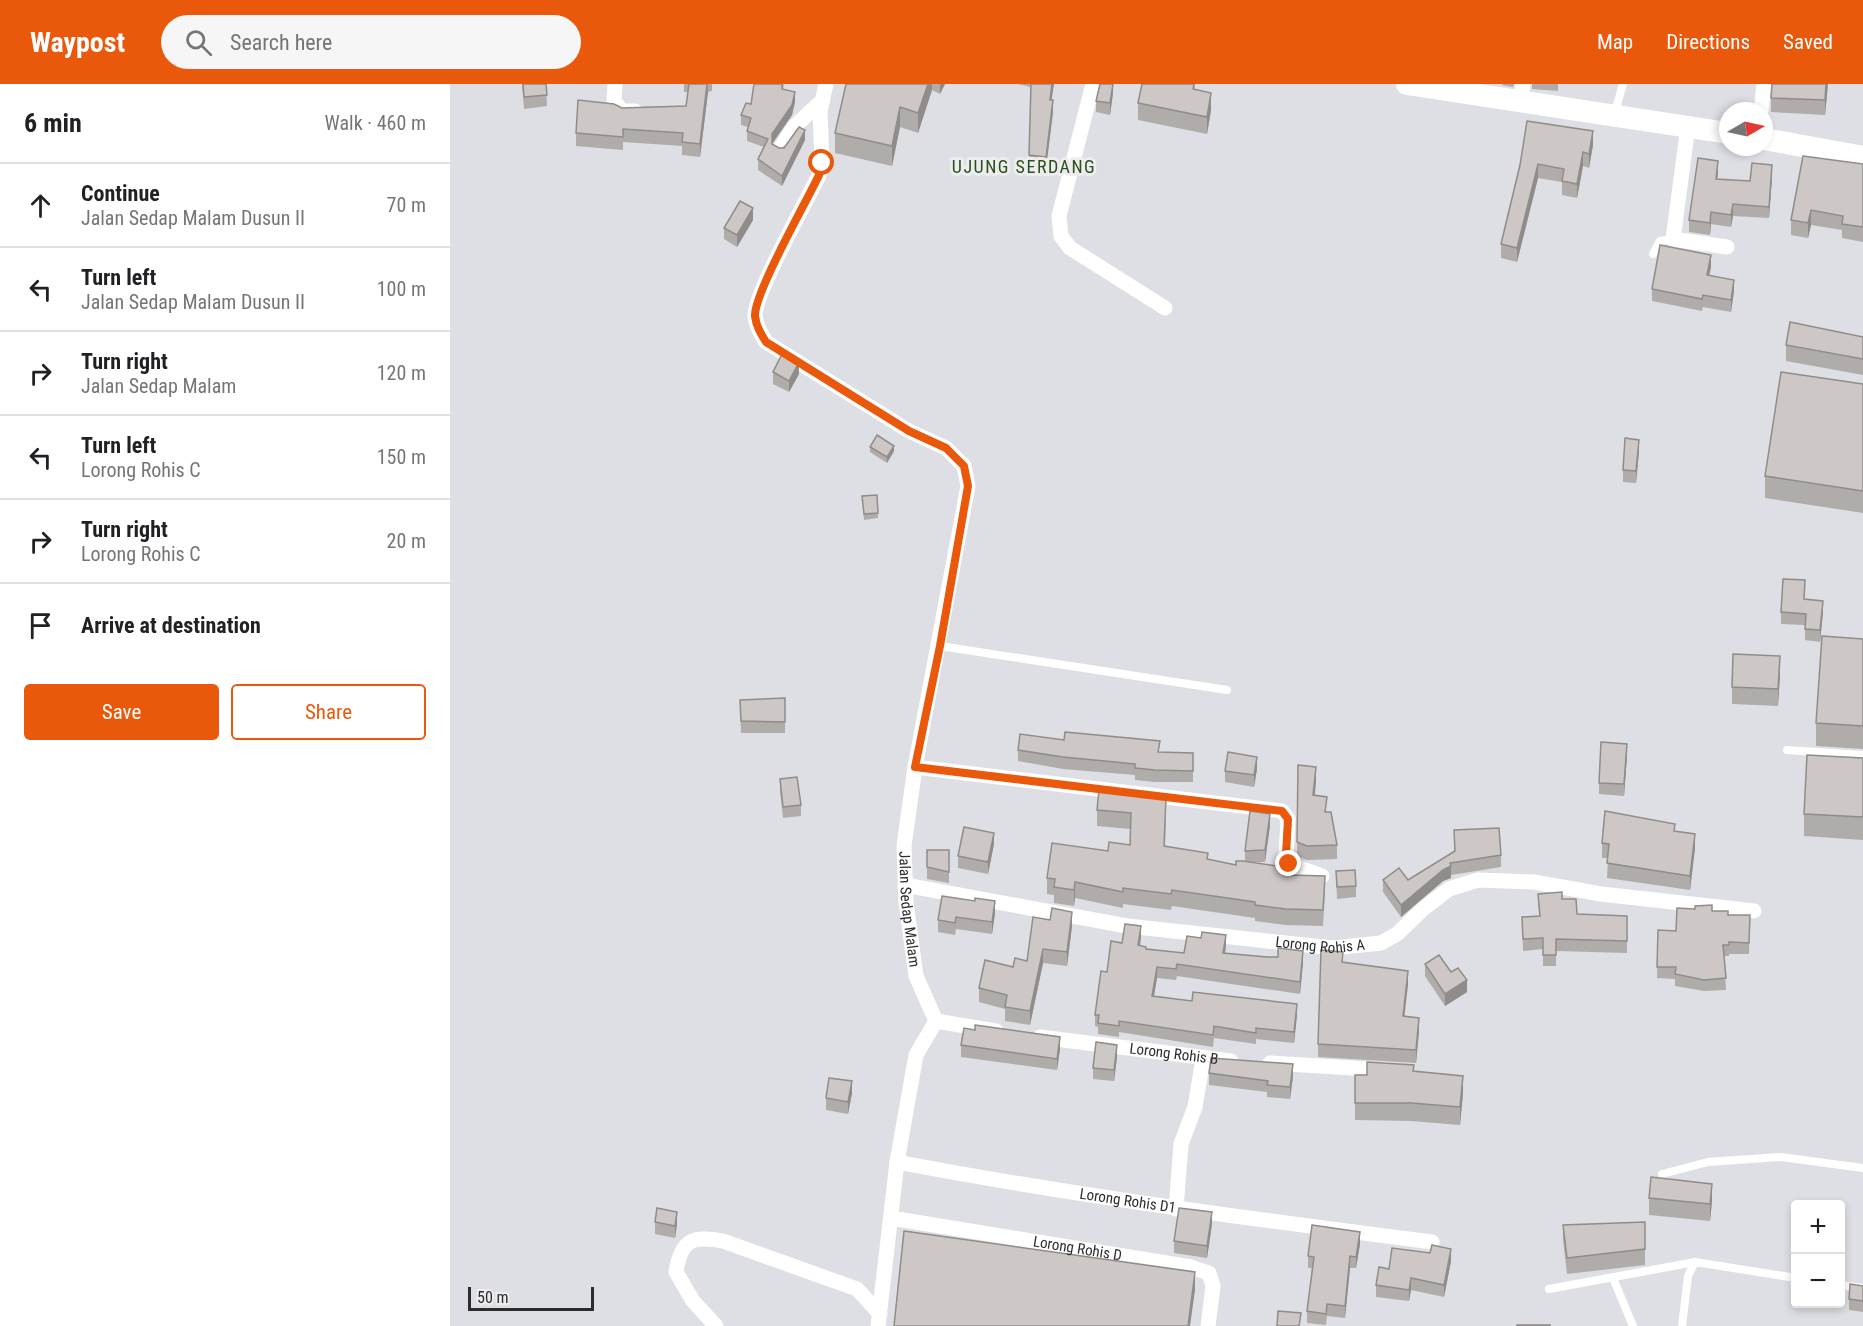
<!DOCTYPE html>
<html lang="en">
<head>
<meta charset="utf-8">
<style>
  :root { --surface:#fff; --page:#f6f6f6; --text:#202124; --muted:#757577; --line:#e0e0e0; --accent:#ea580c }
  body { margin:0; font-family:"Roboto Condensed",sans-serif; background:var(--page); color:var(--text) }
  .controls { position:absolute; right:18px; bottom:18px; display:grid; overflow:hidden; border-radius:6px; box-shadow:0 3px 9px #0003 }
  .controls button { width:54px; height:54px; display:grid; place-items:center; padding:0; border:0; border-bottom:2px solid var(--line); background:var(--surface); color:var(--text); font:30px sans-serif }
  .compass { position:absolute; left:1269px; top:18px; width:54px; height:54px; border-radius:50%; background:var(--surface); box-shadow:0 3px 9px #0003; rotate:81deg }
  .scale { position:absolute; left:18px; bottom:15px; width:126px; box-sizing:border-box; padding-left:6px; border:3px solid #2c2c2e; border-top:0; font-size:16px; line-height:21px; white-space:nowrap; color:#2c2c2e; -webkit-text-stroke:4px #ececf1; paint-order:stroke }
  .stop { position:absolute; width:18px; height:18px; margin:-14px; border:4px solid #ea580c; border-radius:50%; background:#fff }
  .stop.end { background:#ea580c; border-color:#fff; box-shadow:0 2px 6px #0008 }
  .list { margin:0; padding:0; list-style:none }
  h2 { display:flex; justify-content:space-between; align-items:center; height:78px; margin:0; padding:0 24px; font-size:26px }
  h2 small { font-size:20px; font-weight:400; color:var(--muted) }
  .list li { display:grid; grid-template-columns:39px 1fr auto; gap:18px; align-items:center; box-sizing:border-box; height:84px; padding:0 24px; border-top:2px solid var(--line) }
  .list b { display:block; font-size:22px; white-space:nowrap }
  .list p { margin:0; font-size:20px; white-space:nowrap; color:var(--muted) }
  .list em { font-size:20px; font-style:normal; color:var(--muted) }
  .actions { display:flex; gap:12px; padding:18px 24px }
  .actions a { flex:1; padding:14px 0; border:2px solid var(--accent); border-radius:6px; text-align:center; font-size:21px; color:var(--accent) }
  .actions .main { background:var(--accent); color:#fff }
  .icon { flex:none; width:33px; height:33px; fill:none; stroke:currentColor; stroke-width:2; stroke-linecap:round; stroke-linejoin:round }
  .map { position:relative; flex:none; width:1413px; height:1242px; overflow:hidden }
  header { display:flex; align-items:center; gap:36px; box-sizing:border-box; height:84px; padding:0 30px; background:var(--accent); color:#fff }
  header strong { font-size:28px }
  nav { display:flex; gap:33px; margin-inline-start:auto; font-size:21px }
  .search { width:420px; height:54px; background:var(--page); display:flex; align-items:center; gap:15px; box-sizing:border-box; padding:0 21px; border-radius:33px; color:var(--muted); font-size:22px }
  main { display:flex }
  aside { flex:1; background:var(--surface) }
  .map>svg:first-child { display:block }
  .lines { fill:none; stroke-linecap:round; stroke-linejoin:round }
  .service { stroke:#fff; stroke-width:8 }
  .minor { stroke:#fff; stroke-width:15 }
  .secondary { stroke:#fff; stroke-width:22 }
  .wall { fill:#b0aca9 }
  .shaded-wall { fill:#908c8a }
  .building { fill:#cdc8c5; stroke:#908c8a; stroke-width:1.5 }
  .route { stroke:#ea580c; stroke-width:8 }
  .labels { text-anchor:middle; stroke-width:6; stroke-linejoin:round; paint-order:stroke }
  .street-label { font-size:15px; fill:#2c2c2e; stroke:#ececf1 }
  .quarter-label { font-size:18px; letter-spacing:1.5px; fill:#2b5214; stroke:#ececf1 }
</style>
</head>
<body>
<header>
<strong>Waypost</strong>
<div class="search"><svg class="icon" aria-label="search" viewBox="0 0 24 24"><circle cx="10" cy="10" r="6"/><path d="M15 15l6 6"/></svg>Search here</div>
<nav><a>Map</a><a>Directions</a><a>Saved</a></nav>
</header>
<main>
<aside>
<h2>6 min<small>Walk · 460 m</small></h2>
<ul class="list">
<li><svg class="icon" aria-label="ahead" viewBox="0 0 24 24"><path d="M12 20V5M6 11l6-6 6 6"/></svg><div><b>Continue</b><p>Jalan Sedap Malam Dusun II</p></div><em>70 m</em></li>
<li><svg class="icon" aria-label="left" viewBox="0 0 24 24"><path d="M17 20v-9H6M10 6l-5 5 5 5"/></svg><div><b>Turn left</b><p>Jalan Sedap Malam Dusun II</p></div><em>100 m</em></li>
<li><svg class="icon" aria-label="right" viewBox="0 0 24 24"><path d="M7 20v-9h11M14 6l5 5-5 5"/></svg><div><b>Turn right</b><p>Jalan Sedap Malam</p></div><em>120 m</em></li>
<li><svg class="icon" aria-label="left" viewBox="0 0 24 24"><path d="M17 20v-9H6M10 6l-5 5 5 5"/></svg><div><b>Turn left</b><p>Lorong Rohis C</p></div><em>150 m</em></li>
<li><svg class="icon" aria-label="right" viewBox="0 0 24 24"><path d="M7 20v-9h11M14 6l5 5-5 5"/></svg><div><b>Turn right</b><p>Lorong Rohis C</p></div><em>20 m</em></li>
<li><svg class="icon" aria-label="arrive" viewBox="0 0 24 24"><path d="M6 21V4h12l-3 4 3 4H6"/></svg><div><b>Arrive at destination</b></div></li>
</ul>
<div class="actions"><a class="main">Save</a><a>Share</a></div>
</aside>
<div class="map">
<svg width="1413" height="1242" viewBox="0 0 1413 1242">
  <rect width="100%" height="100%" fill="#dedfe4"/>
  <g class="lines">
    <g class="service">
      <polyline points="1165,28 1173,0"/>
      <polyline points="1203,170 1210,157 1223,155"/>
      <polyline points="490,562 777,606"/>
      <polyline points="1337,666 1413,671"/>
      <polyline points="1212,1090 1258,1078 1331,1073 1413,1084"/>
      <polyline points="1163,1194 1183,1242"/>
      <polyline points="1390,1201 1413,1204"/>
      <polyline points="1099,1205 1245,1178 1346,1194"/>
      <polyline points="1232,1242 1238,1192 1245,1178"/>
    </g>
    <g class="minor">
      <polyline points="165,0 164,17 172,27 185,27"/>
      <path id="s1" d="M376,0L370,27L372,79L369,91C357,117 304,210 305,232C306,242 311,250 316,258L459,347L496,364L514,382L518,402L465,683L454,762L456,818L466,892L486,937L466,971L447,1078L428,1242"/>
      <polyline points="643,0 609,132 611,152 620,164 715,224"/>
      <polyline points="1071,17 1073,0"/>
      <polyline points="1311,27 1314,0"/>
      <polyline points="1238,42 1223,155 1277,163"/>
      <polyline points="330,65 344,43 373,16"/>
      <polyline points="465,683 832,727 838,735 836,771 839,780 872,792"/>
      <path id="s2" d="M455,801L677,842L883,864L931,859L947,850L973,825L999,805L1028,796L1084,798L1151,810L1304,827"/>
      <polyline points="486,937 546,947"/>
      <path id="s3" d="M590,953L781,977"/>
      <polyline points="820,979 936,986"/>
      <path id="s4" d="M447,1078C625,1112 803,1135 982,1158"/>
      <polyline points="726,1125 731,1060 745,1023 753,975"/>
      <path id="s5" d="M441,1134L741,1183L759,1189L763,1202L758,1242"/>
      <path d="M266,1242L243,1217L226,1188C231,1156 242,1151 273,1157L407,1205L430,1230"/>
    </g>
    <g class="secondary">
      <polyline points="957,0 1278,49"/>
      <polyline points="1314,55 1413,73"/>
    </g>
  </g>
  <g class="wall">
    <polygon points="72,0 96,0 97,22 74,25"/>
    <polygon points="234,0 262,0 262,7 258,8 250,73 232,71 232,62 173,58 173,66 126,62 126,49 172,24 236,22 238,8 234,8"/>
    <polygon points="334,0 333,6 345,18 342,31 322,60 329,64 355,56 332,102 308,86 308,75 314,63 297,57 297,47 298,43 291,41 291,31 301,20"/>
    <polygon points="396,0 495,0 490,10 482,6 468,49 450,43 442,82 385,69 385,49"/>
    <polygon points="567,0 604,0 601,16 603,28 596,84 579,83 581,3"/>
    <polygon points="745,0 745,5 761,26 757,50 688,36 688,19"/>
    <polygon points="1052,0 1064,0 1063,3 1052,1"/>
    <polygon points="1082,0 1108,0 1108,7 1082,5"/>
    <polygon points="1378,0 1375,31 1321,28 1321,14"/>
    <polygon points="663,9 660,31 646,28 646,17"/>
    <polygon points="1143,61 1139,84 1133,82 1127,114 1112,111 1112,98 1088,94 1067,178 1051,174 1051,160 1070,81"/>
    <polygon points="1413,80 1413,158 1392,154 1392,146 1361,141 1358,154 1341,151 1341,136"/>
    <polygon points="1268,88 1267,95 1300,97 1322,93 1319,134 1283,132 1281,143 1261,140 1260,151 1239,148 1239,136"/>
    <polygon points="303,136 287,163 274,155 274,144"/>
    <polygon points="1261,183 1259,191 1284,207 1281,228 1253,223 1252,227 1202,217 1202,205"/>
    <polygon points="1413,253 1413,291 1336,277 1336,261"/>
    <polygon points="323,288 349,290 339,308 323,300"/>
    <polygon points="1413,300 1413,429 1315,414 1315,392"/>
    <polygon points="420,363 444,367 437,379 420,368"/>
    <polygon points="1189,367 1186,399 1173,398 1173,386"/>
    <polygon points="412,412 428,429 428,434 414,436"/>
    <polygon points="1355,515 1373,528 1370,558 1355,556 1355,541 1331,540 1331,528"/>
    <polygon points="1413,555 1413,665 1366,662 1366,639"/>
    <polygon points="1330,590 1328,622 1282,620 1282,603"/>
    <polygon points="335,614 335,649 291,649 290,616"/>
    <polygon points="568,666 743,669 743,698 705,698 685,696 685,691 613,685 568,677"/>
    <polygon points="1177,672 1174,712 1149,710 1149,699"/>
    <polygon points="1413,674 1413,756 1354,752 1354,730"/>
    <polygon points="848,681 866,697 865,712 877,728 887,761 887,775 857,776 847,772"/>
    <polygon points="807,685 804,703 775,698 775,687"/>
    <polygon points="330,695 351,721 351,732 333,734 330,707"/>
    <polygon points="678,711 716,729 715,762 758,776 786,781 795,777 795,767 820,741 815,778 800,778 841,791 875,808 873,842 835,841 805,837 805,834 722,822 721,826 673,820 673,824 625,814 624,822 604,819 604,811 597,810 597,794 658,767 680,761 680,745 647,742 647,726"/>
    <polygon points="1225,747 1245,764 1240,806 1157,794 1158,774 1152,774 1152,759"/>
    <polygon points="544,760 538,790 508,784 508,772"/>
    <polygon points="477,766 499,766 499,799 477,795"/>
    <polygon points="1005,767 1051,771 1051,783 1001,791 1001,794 993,797 951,833 933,808 933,796 958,796"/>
    <polygon points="886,787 906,802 906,813 887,815"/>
    <polygon points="1088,810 1112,815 1127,830 1177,832 1177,869 1106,867 1106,882 1093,882 1093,865 1073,867 1072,833 1089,832"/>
    <polygon points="492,812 545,829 542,850 506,845 505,851 488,848 488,836"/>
    <polygon points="1245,825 1262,827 1278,831 1300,831 1299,870 1279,870 1279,872 1274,872 1276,906 1254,907 1225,902 1225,895 1207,894 1208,846 1226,847"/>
    <polygon points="622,842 617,882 593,879 580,941 555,937 555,925 529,918 529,904 563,883 577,877"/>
    <polygon points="691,853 690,862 696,865 734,869 776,862 775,869 853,878 850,910 727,892 726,896 707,894 704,912 847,931 844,959 806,955 806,960 764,954 763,963 669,948 669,953 648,950 648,943 645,942 645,931 657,888 672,859"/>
    <polygon points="975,880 1001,888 1017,908 995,922 975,892"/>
    <polygon points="958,900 954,932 969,947 966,979 868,973 868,960"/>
    <polygon points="525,946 610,965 607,986 511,973 511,961"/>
    <polygon points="667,973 664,997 643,995 643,984"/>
    <polygon points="964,987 1013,1009 1010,1041 961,1037 905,1036 905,1019 917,991"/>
    <polygon points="759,989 843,992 840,1015 817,1013 817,1008 759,1001"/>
    <polygon points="402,1009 398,1030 376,1026 376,1014"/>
    <polygon points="1199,1114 1262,1117 1260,1137 1199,1131"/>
    <polygon points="205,1138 227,1140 225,1154 205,1150"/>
    <polygon points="1195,1138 1195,1181 1117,1190 1113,1156 1113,1141"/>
    <polygon points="762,1140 757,1174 724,1169 724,1157"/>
    <polygon points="910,1160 906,1184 900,1184 895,1234 877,1232 876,1241 857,1239 857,1227 862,1184 858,1184 858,1172"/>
    <polygon points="980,1169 1001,1177 994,1213 961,1206 959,1217 926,1213 926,1201 939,1185"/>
    <polygon points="1413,1202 1413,1228 1399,1226 1399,1215"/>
  </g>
  <g class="shaded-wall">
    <polygon points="257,0 258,8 250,73 250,60"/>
    <polygon points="478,0 482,0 482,6 468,49 468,29"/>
    <polygon points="490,0 495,0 490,10"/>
    <polygon points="602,0 604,0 600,27 600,16"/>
    <polygon points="663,0 663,9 660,31 660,19"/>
    <polygon points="1376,0 1378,0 1375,31 1375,16"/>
    <polygon points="345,8 345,18 342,31 322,60 322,50"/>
    <polygon points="761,9 761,26 757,50 757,33"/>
    <polygon points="603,16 603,28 596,84 596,73"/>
    <polygon points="450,23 450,43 442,82 442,62"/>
    <polygon points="355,46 355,56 332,102 332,92"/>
    <polygon points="1143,47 1143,61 1139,84 1139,70"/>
    <polygon points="1133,68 1133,82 1127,114 1127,100"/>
    <polygon points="1268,77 1268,88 1266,107 1266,95"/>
    <polygon points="1088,80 1088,94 1067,178 1067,164"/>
    <polygon points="1322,81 1322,93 1319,134 1319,123"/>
    <polygon points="1283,120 1283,132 1281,143 1281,131"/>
    <polygon points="303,124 303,136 287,163 287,151"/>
    <polygon points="1361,126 1361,141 1358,154 1358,139"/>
    <polygon points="1261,128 1261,140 1260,151 1260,139"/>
    <polygon points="1261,171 1261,183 1257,202 1257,191"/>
    <polygon points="1284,196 1284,207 1281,228 1281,216"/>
    <polygon points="349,278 349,290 339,308 339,297"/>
    <polygon points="1189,356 1189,367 1186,399 1186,387"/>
    <polygon points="444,362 444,367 437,379 437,373"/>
    <polygon points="1373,517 1373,528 1370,558 1370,546"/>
    <polygon points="1330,572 1330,590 1328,622 1328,605"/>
    <polygon points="1177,660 1177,672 1174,712 1174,700"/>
    <polygon points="807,673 807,685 804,703 804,691"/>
    <polygon points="866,683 866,697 863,726 863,711"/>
    <polygon points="820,730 820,741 815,778 815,766"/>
    <polygon points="544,749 544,760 538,790 538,778"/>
    <polygon points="1245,750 1245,764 1240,806 1240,792"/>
    <polygon points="1001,782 1001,794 993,797 951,833 951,821 993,786"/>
    <polygon points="625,798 625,814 624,822 624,806"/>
    <polygon points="545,817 545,829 542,850 542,838"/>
    <polygon points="622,828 622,842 617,882 617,868"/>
    <polygon points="691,842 691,853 688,873 688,861"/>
    <polygon points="776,851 776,862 773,880 773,869"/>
    <polygon points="593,865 593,879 580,941 580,927"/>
    <polygon points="853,867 853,878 850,910 850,898"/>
    <polygon points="707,883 707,894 702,923 702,912"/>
    <polygon points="958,887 958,900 953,945 953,932"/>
    <polygon points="1017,896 1017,908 995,922 995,910"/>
    <polygon points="847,920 847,931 844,959 844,948"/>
    <polygon points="969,934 969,947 966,979 966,966"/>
    <polygon points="610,953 610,965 607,986 607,975"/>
    <polygon points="667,961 667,973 664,997 664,986"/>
    <polygon points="843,980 843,992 840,1015 840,1003"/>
    <polygon points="1013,992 1013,1009 1010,1041 1010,1023"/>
    <polygon points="402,997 402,1009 398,1030 398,1018"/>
    <polygon points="1262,1100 1262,1117 1260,1137 1260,1120"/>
    <polygon points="227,1128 227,1140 225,1154 225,1142"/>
    <polygon points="762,1128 762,1140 757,1174 757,1162"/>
    <polygon points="910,1148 910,1160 906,1184 906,1173"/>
    <polygon points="1001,1165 1001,1177 994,1213 994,1201"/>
    <polygon points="900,1172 900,1184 895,1234 895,1222"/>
    <polygon points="745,1188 745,1206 740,1242 738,1242"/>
    <polygon points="961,1194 961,1206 959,1217 959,1206"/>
  </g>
  <g class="building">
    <polygon points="73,0 96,0 97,11 74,13"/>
    <polygon points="239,0 257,0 250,60 232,58 233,49 173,45 173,53 126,49 128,16 164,20 172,24 236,22"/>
    <polygon points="304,0 332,0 332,5 345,8 342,21 322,50 322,60 329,64 334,64 349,43 355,46 332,92 308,75 318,55 297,47 301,34 291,31 296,19 301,20"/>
    <polygon points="396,0 478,0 468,29 450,23 442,62 385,49"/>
    <polygon points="581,0 602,0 600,16 603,16 596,73 579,71"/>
    <polygon points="650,0 663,0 660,19 646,17"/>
    <polygon points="692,0 744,0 743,5 761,9 757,33 688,19"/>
    <polygon points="1322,0 1376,0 1375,16 1321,14"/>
    <polygon points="1077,37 1143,47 1139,70 1133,68 1127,100 1112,97 1114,85 1088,80 1067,164 1051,160 1070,81"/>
    <polygon points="1353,72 1413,80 1413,143 1392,140 1393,132 1361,126 1358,139 1341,136"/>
    <polygon points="1248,74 1268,77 1266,95 1300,97 1302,79 1322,81 1319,123 1283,120 1281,131 1261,128 1260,139 1239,136"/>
    <polygon points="290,117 303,124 287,151 274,144"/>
    <polygon points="1210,161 1261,171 1257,191 1284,196 1281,216 1253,211 1252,215 1202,205"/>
    <polygon points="1340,238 1413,253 1413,275 1336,261"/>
    <polygon points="333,268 349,278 339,297 323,288"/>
    <polygon points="1331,288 1413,300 1413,407 1315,392"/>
    <polygon points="427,351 444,362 437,373 420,363"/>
    <polygon points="1175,354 1189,356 1186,387 1173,386"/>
    <polygon points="427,411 428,429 414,430 412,412"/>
    <polygon points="1333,495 1355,496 1354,515 1373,517 1370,546 1355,545 1356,530 1331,528"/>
    <polygon points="1372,552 1413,555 1413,642 1366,639"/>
    <polygon points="1283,570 1330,572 1328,605 1282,603"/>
    <polygon points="335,614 335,638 291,637 290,616"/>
    <polygon points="615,648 710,657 708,668 743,669 743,687 705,686 685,684 685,680 613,673 568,666 570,650 614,656"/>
    <polygon points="1151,658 1177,660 1174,700 1149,699"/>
    <polygon points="778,668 807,673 804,691 775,687"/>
    <polygon points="1357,671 1413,674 1413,733 1354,730"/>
    <polygon points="848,681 866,683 863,711 877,713 875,728 881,728 887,761 857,762 847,758"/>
    <polygon points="347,693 351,721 333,723 330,695"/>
    <polygon points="649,706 678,709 677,711 716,713 714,762 758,769 757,775 786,781 786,777 793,777 841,784 840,791 875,792 873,826 835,825 805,821 805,818 722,806 721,810 673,804 673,808 625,798 624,806 604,803 605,795 597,794 602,759 658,767 659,758 680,761 681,729 647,726"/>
    <polygon points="800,727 820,730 815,766 795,767"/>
    <polygon points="1155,727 1225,740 1224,747 1245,750 1240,792 1157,779 1159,760 1152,759"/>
    <polygon points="514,743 544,749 538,778 508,772"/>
    <polygon points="1049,744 1051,771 1000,779 1001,782 993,786 951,821 933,796 949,784 958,796 1005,767 1004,746"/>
    <polygon points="477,766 499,766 499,788 477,783"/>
    <polygon points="905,786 906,802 887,803 886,787"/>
    <polygon points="1112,808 1112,815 1126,815 1127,830 1177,832 1177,857 1106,855 1106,871 1093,871 1093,854 1073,855 1072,833 1090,832 1088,810"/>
    <polygon points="492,812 525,817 525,814 545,817 542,838 506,833 505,839 488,836"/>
    <polygon points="1262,821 1262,827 1278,827 1278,831 1300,831 1299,859 1279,858 1279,861 1273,861 1276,894 1254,896 1225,890 1226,883 1207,883 1208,846 1226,847 1227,824 1245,825 1245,822"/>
    <polygon points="602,824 622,828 617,868 593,865 580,927 555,923 557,911 529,904 535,876 563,883 565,874 577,877 583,833 600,836"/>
    <polygon points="675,840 691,842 688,861 696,863 696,865 734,869 737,852 751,854 752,848 776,851 773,869 817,873 828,873 828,864 853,867 850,898 727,880 726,885 707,883 702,912 742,917 743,908 847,920 844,948 806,944 806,949 764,942 763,951 669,937 669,942 648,939 649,931 645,931 651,887 657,888 661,857 672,859"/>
    <polygon points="871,866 893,868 892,878 958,887 953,932 969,934 966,966 868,960"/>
    <polygon points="989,871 1001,888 1008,884 1017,896 995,910 975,880"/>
    <polygon points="525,941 610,953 607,975 511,961 514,944 525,946"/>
    <polygon points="646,958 667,961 664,986 643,984"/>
    <polygon points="761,974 843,980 840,1003 817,1001 818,997 759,989"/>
    <polygon points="917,978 964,981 963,987 1013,992 1010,1023 961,1019 905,1019 905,991 917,991"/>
    <polygon points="379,994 402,997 398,1018 376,1014"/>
    <polygon points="1201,1093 1262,1100 1260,1120 1199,1114"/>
    <polygon points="207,1124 227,1128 225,1142 205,1138"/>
    <polygon points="729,1124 762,1128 757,1162 724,1157"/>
    <polygon points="1195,1138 1195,1165 1117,1174 1113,1141"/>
    <polygon points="862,1141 910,1148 906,1173 900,1172 895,1222 877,1220 876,1230 857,1227 864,1173 858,1172"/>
    <polygon points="454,1147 745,1188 738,1242 444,1242"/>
    <polygon points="982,1161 1001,1165 994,1201 961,1194 959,1206 926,1201 929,1183 939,1185 942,1164 980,1169"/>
    <polygon points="1400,1200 1413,1202 1413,1217 1399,1215"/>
    <polygon points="828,1227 851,1229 849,1242 827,1242"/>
    <rect x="1067" y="1241" width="33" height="1"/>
  </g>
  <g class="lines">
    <path class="route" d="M372,79L369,91C357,117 304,209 305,232C306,242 311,250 316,258L459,347L496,364L514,382L518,402L490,562L465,683L832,727L838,735L836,771L839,780"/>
  </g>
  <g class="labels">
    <g class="street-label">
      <text dy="5" stroke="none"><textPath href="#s1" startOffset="960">Jalan Sedap Malam</textPath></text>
      <text dy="5" stroke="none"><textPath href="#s2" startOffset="420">Lorong Rohis A</textPath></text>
      <text dy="5" stroke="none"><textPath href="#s3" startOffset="135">Lorong Rohis B</textPath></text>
      <text dy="5" stroke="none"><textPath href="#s4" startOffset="234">Lorong Rohis D1</textPath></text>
      <text dy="5" stroke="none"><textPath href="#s5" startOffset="189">Lorong Rohis D</textPath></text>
    </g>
    <g class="quarter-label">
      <text x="574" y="89">UJUNG SERDANG</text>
    </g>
  </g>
</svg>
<div class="controls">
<button>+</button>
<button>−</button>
</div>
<svg class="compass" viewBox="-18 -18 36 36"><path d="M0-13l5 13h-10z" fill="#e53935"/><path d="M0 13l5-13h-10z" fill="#757577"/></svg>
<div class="scale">50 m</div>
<div class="stop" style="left:372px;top:79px"></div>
<div class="stop end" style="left:839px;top:780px"></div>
</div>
</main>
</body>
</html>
